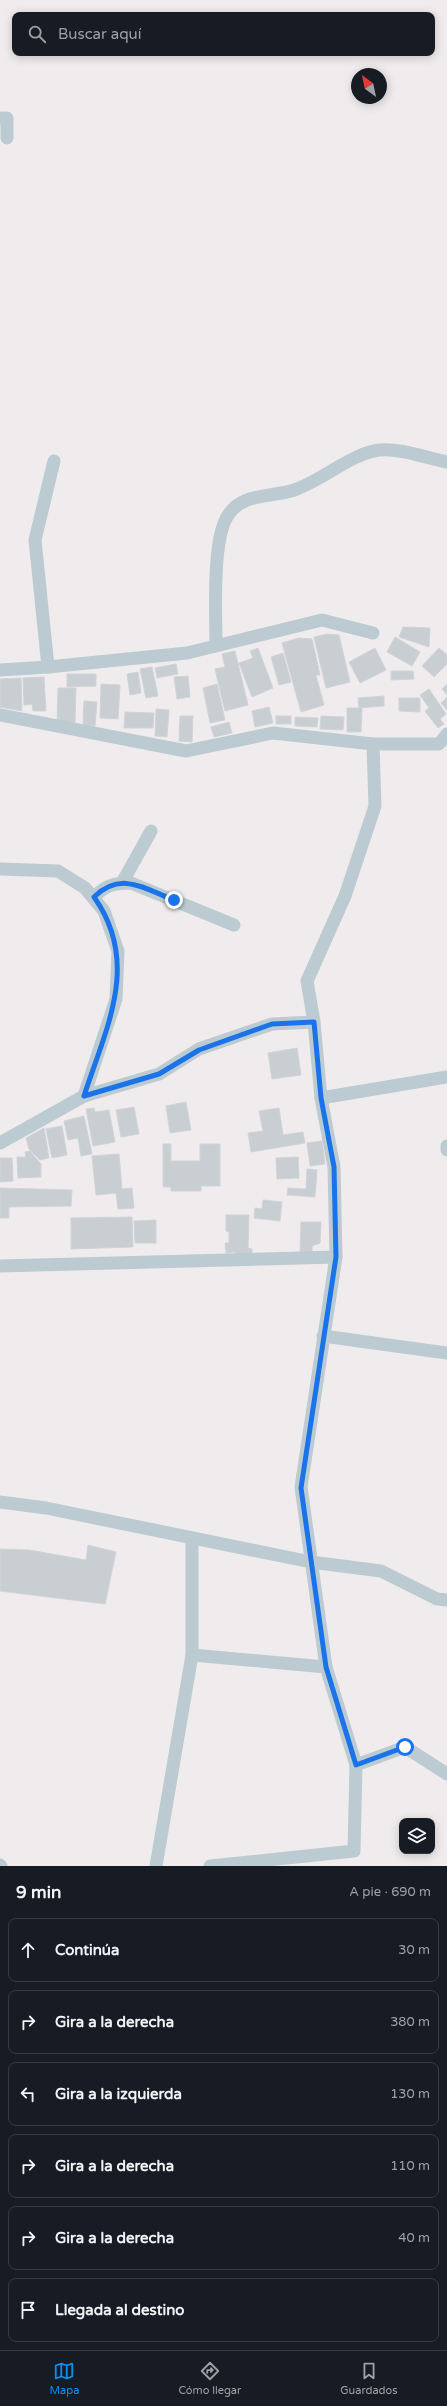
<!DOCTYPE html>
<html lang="es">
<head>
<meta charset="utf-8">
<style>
  :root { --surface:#171b24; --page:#20242c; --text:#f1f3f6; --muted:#9ea1a6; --line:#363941; --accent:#0490f3 }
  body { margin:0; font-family:"Varela Round",sans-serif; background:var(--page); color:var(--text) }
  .controls { position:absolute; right:12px; bottom:12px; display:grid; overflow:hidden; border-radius:8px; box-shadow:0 2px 10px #0003 }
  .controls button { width:36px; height:36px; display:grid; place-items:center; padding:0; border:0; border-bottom:1px solid var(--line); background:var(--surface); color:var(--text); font:20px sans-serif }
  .compass { position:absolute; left:351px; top:68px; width:36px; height:36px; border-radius:50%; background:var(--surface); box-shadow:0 2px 10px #0003; rotate:327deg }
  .stop { position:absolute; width:12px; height:12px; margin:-9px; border:3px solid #1a73e8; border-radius:50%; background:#fff }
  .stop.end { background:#1a73e8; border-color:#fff; box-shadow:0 1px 4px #0008 }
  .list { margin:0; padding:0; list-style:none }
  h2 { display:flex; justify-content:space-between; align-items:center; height:52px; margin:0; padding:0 16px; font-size:17px }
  h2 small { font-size:13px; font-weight:400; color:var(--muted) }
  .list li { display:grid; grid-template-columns:26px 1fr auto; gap:12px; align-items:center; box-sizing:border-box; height:64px; margin:0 8px 8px; padding:0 8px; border:1px solid var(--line); border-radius:8px }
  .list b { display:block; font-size:15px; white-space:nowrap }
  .list em { font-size:13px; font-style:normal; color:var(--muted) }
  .icon { flex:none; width:22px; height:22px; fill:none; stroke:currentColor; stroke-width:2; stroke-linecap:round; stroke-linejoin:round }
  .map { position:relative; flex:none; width:447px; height:1866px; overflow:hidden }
  .search { position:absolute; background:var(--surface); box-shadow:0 2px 10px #0003; left:12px; right:12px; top:12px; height:44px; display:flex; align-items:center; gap:10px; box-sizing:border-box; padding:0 14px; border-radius:8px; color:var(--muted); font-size:15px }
  .sheet { height:484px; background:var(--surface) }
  nav { display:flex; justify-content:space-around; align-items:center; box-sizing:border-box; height:56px; border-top:1px solid var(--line); background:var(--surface); font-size:11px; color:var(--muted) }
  nav a { display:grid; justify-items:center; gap:2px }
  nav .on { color:var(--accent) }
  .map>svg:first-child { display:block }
  .building { fill:#c8ced2; stroke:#d0d4d9 }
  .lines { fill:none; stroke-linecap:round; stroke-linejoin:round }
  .street { stroke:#bbcbd1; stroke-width:13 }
  .route { stroke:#1a73e8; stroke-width:5 }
</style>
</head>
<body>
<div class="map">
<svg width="447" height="1866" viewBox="0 0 447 1866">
  <rect width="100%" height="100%" fill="#f0eced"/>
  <g class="building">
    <polygon points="403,627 430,628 429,647 399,637"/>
    <polygon points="327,634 339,635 350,682 326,688 314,637"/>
    <polygon points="395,637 420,652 412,666 387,652"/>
    <polygon points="299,638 312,639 320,675 316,675 324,705 301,712 282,643"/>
    <polygon points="258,648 273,688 252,697 239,663 253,658 250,651"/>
    <polygon points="375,648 386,670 360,683 349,662"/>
    <polygon points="439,648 447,655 447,664 434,677 422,666"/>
    <polygon points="235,651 248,705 225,711 215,669 225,667 222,654"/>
    <polygon points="283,653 291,682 279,685 271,657"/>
    <polygon points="176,664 178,674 157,678 155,668"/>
    <polygon points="152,667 158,696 146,698 140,669"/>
    <polygon points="391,671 413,671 414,679 391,680"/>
    <polygon points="138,672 141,693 130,695 127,674"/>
    <polygon points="67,674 96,674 96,686 67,687"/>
    <polygon points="188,676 190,697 177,699 174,677"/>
    <polygon points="44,677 46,711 33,711 32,704 24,705 23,678"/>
    <polygon points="21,678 22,711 0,707 0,679"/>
    <polygon points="101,684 120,685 118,719 100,718"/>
    <polygon points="217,684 225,720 210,723 203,688"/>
    <polygon points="447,684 447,695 442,689"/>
    <polygon points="58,688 76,688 75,723 57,722"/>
    <polygon points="429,689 446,714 440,719 444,724 438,728 425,711 429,708 420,695"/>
    <polygon points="384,696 384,706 359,708 358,698"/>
    <polygon points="447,697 447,710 441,703"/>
    <polygon points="399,698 420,698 420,712 399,711"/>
    <polygon points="84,701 97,702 95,726 83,725"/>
    <polygon points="269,707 273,723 255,727 252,711"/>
    <polygon points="347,708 362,708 361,732 347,732"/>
    <polygon points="156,709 169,710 167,737 155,736"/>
    <polygon points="125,712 154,713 153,728 124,728"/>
    <polygon points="180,716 193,716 192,742 179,741"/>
    <rect x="276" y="716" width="15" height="8"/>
    <polygon points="321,716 344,717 343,730 320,729"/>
    <polygon points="295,717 318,718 317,727 295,726"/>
    <polygon points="229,722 232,733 214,737 211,727"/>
    <polygon points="297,1048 301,1075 272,1079 268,1053"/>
    <polygon points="186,1102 191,1130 170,1133 166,1106"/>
    <polygon points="134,1107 139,1134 121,1137 116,1110"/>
    <polygon points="94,1108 95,1112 109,1110 115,1142 93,1146 86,1109"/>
    <polygon points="279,1108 283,1135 303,1132 305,1143 251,1152 248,1133 263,1131 259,1111"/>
    <polygon points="84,1116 92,1154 81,1156 78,1138 68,1140 64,1121"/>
    <polygon points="62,1126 67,1155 52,1158 46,1129"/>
    <polygon points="44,1128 49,1158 40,1160 29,1149 26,1138"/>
    <polygon points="322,1141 325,1164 310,1166 307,1143"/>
    <polygon points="163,1144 171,1144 171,1161 200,1161 200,1144 220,1144 220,1186 201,1186 201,1191 171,1191 171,1187 163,1187"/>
    <polygon points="30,1151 41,1164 41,1177 18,1178 17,1157 26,1157 25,1152"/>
    <polygon points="119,1154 122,1189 132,1188 134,1208 118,1209 116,1193 96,1195 92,1156"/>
    <polygon points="298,1157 299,1178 277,1179 276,1158"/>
    <polygon points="0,1158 12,1158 13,1181 0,1182"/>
    <polygon points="307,1169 317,1170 315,1197 287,1195 288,1188 306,1189"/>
    <polygon points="0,1188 72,1190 71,1206 9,1207 9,1218 0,1218"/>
    <polygon points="263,1200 282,1202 280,1221 254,1218 255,1208 262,1209"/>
    <polygon points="226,1215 249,1215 248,1248 252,1249 252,1256 235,1256 235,1252 226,1253 225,1243 229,1243 229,1232 226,1231"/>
    <polygon points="132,1217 133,1247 71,1249 71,1218"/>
    <polygon points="156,1220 156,1243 135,1243 134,1221"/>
    <polygon points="301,1222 321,1222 320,1243 312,1246 312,1252 300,1252"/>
    <polygon points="88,1545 116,1552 105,1604 0,1591 0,1549 29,1550 86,1560"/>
  </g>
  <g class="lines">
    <g class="street">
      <polyline points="0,118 7,118 7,138"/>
      <path d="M216,646C216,615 212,542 227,517C241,492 271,498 294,490C322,481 350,454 379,450C401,448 426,458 447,462"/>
      <polyline points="48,667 35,540 54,461"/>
      <polyline points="0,670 48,667 187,653 322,620 373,633"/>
      <polyline points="0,715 186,751 273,733 373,744"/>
      <polyline points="0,869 58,871 85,888 104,911 118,951 116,999 84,1096 0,1143"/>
      <polyline points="122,883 151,831"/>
      <path d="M94,897C106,885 114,883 131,883L234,925"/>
      <polyline points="84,1096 159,1074 199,1049 272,1024 314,1022"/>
      <polyline points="321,1098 447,1077"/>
      <polyline points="447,1146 447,1150"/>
      <polyline points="0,1266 336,1257"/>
      <polyline points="323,1336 447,1353"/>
      <polyline points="0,1502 46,1508 311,1562 381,1571 437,1599 447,1600"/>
      <polyline points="192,1655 326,1667"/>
      <polyline points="356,1765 405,1747 447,1774"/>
      <polyline points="0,1865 1,1866"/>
      <polyline points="156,1866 192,1655 192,1538"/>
      <polyline points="210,1866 354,1851 356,1765 326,1667 301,1487 336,1257 334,1167 321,1098 314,1022 307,981 345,896 375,806 373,744 439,744 447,734"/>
    </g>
  </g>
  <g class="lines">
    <path class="route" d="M174,900C143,888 121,871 94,897C141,963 106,1028 84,1096L159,1074L199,1050L272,1024L314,1022L321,1098L334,1167L336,1257L301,1488L326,1667L356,1765L405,1747"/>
  </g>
</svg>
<div class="controls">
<button><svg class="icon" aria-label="layers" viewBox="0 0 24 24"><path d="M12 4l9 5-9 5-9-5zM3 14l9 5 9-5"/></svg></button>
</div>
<svg class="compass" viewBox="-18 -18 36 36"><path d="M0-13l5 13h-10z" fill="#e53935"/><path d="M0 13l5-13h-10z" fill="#9ea1a6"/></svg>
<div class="stop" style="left:405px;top:1747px"></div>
<div class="stop end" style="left:174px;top:900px"></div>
<div class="search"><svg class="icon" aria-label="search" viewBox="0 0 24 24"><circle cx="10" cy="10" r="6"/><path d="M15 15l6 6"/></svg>Buscar aquí</div>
</div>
<section class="sheet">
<h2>9 min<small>A pie · 690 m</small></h2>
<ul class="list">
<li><svg class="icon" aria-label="ahead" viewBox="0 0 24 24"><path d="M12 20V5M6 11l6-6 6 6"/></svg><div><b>Continúa</b></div><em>30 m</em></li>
<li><svg class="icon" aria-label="right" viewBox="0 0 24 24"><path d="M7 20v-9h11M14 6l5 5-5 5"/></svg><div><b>Gira a la derecha</b></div><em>380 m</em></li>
<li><svg class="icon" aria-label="left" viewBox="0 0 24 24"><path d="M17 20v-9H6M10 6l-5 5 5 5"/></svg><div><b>Gira a la izquierda</b></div><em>130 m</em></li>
<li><svg class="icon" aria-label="right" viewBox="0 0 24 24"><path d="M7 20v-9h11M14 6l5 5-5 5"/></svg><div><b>Gira a la derecha</b></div><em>110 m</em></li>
<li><svg class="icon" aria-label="right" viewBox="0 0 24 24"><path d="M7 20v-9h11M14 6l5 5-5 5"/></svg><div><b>Gira a la derecha</b></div><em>40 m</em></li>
<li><svg class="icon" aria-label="arrive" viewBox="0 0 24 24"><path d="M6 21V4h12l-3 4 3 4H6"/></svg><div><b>Llegada al destino</b></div></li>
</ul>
</section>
<nav>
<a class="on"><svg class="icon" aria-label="map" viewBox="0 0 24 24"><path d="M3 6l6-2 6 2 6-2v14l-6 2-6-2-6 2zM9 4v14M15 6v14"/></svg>Mapa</a>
<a><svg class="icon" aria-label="directions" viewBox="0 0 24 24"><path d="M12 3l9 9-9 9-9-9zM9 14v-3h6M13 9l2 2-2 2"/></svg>Cómo llegar</a>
<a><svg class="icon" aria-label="saved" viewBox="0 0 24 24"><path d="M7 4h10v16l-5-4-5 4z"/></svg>Guardados</a>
</nav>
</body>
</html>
